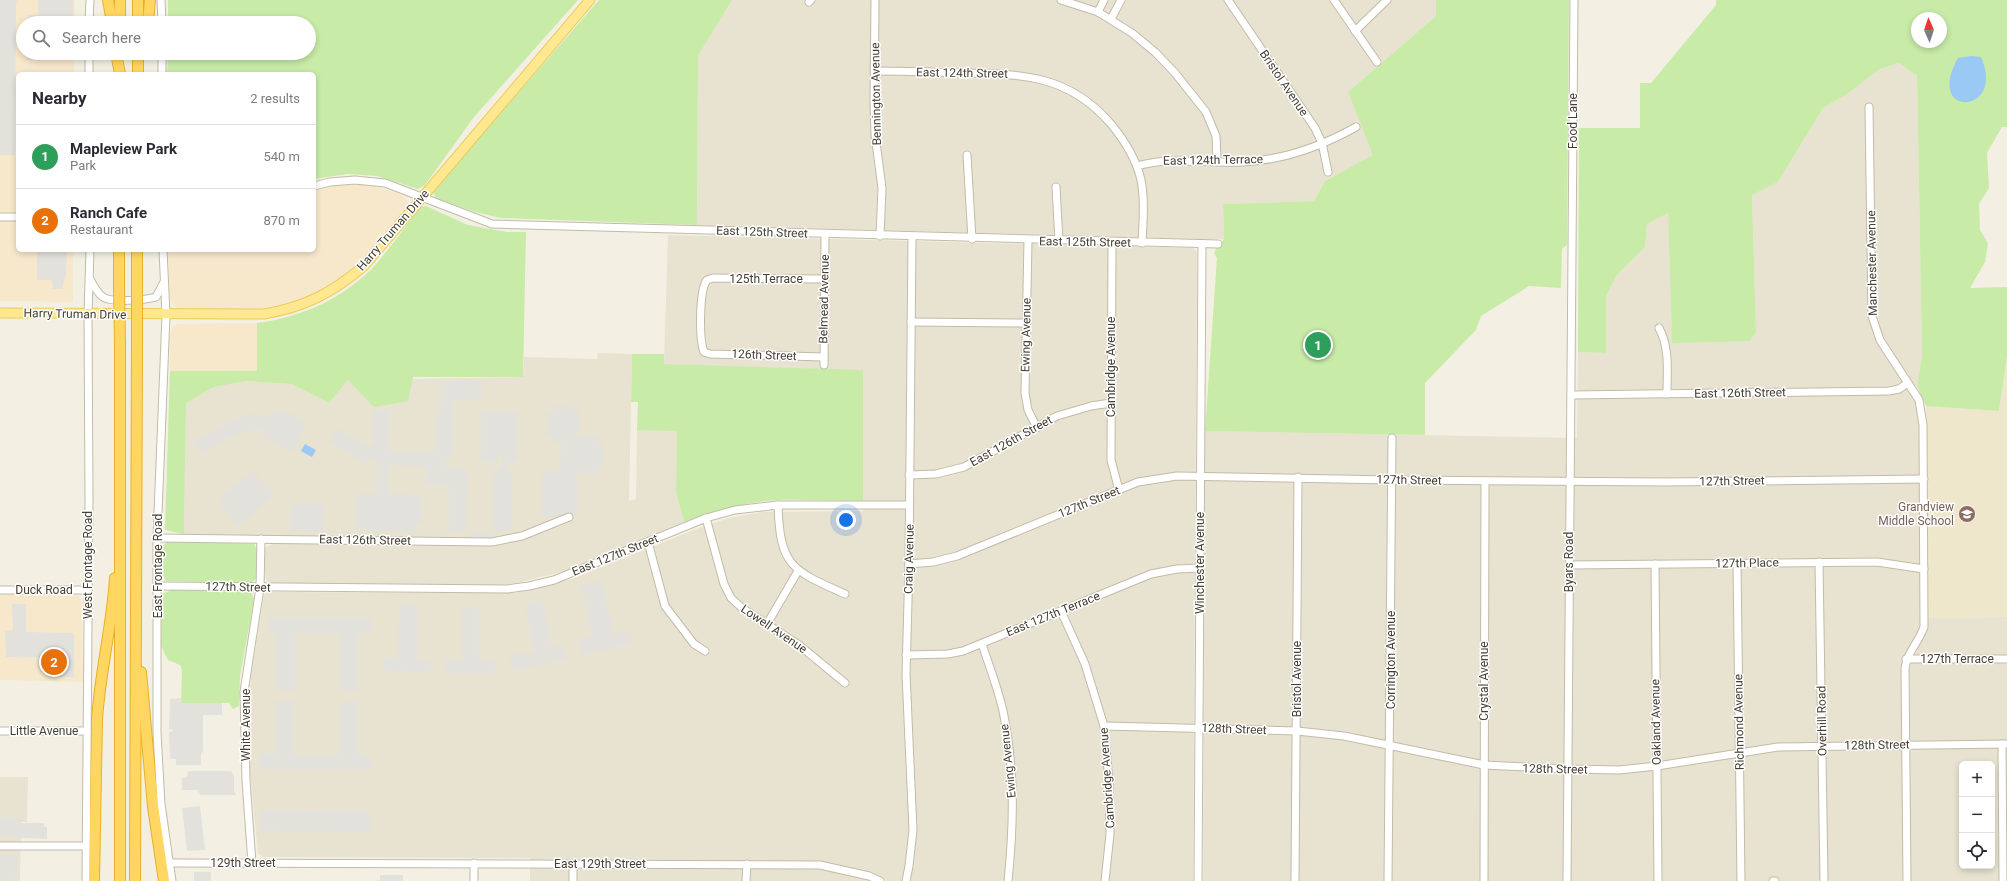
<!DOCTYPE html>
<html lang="en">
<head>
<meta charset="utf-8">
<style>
  :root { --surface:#fff; --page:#f7f7f7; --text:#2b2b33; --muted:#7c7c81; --line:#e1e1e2; --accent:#ff440e }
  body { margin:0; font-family:Roboto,sans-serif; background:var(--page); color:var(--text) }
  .controls { position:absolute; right:12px; bottom:12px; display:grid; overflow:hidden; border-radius:6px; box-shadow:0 2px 6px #0003 }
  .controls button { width:36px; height:36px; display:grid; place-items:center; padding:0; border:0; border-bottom:1px solid var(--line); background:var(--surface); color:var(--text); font:20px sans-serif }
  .compass { position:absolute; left:1911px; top:12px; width:36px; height:36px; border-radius:50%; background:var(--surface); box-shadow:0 2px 6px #0003; rotate:357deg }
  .you { position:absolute; left:846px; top:520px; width:14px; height:14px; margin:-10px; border:3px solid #fff; border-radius:50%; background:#1a73e8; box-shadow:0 0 0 6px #1a73e833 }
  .badge { display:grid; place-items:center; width:26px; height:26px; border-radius:50%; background:var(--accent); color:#fff; font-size:13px; font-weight:700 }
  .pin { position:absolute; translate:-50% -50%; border:2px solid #fff; box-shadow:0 1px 4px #0006 }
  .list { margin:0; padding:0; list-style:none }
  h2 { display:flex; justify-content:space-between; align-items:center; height:52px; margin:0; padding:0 16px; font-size:17px }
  h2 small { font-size:13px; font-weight:400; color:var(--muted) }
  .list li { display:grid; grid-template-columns:26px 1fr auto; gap:12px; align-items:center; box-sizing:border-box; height:64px; padding:0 16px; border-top:1px solid var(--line) }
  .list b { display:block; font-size:15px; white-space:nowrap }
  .list p { margin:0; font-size:13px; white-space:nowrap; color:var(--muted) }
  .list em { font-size:13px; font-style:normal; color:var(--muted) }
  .icon { flex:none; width:22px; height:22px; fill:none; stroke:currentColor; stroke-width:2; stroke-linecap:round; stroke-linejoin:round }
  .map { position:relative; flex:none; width:2007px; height:881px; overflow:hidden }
  .search { position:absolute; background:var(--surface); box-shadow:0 2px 6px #0003; left:16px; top:16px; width:300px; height:44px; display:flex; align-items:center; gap:10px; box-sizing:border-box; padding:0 14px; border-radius:22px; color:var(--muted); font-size:15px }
  .panel { position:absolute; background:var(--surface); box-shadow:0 2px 6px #0003; left:16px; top:72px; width:300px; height:180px; border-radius:6px }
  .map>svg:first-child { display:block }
  .residential { fill:#e8e2d1; fill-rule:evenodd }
  .commercial { fill:#f7e8cc }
  .education { fill:#eee7cc }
  .green { fill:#c8eba8; fill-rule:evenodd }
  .parking { fill:#e3e1dc }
  .water { fill:#9ac9f5 }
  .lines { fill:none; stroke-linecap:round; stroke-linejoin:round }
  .minor-casing { stroke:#c2bba8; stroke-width:9 }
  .major-casing { stroke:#eccb58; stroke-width:11 }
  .highway-casing { stroke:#e9b027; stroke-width:12 }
  .minor { stroke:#fff; stroke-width:7 }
  .major { stroke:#ffe890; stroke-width:9 }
  .highway { stroke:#ffd662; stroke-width:10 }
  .highway-bridge-casing { stroke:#e9b027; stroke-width:12; stroke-linecap:butt }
  .highway-bridge { stroke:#ffd662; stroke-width:10 }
  .labels { text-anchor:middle; stroke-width:3; stroke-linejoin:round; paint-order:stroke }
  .street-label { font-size:12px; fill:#454033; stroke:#fff }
  .education-label { font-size:12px; fill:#785e54; stroke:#fff; text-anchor:end }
</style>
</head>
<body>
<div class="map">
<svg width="2007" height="881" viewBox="0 0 2007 881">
  <rect width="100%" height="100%" fill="#f3f0e3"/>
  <g class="residential">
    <polygon points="732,0 1436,0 1436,16 1348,92 1374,155 1325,181 1314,201 1223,204 1224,239 1196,239 697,225 698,56"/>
    <path d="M1899,63L1917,74L1922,356L1917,386L1909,392L1915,400L1918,413L1920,434V618L2007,617V881H1203L1205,431L1577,438L1578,352L1606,353V296L1617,275L1645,247L1647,224L1668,213L1672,343L1756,331L1752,195L1778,182L1823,108L1847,94L1880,69ZM1962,764H1992V866H1962Z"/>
    <polygon points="668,235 1193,248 1197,252 1193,881 530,881 530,858 264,857 258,853 250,773 249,726 251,677 264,595 267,592 515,593 572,579 696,529 729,518 763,512 863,511 863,371 664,364"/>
    <polygon points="598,353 632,354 629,501 636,499 637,430 677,430 676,492 684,522 573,569 517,583 497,585 271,583 267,581 265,577 265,548 275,543 498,545 513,543 547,530 545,523 512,536 494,539 184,534 186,403 214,387 246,381 291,384 329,403 348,380 523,377 524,357 597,359"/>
    <polygon points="0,777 28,777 27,822 21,822 20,881 0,881"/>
  </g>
  <g class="commercial">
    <polygon points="0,0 75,0 75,23 23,23 23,53 74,53 74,74 18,74 18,250 73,250 73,302 0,301"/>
    <polygon points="353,184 378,187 402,195 407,200 408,206 366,255 343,277 309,297 262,309 179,309 173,305 170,299 168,250 314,250 314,190 331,186"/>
    <polygon points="257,323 257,371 170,371 170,335 172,328 177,324"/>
    <polygon points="0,593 79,596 82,601 83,682 0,680"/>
  </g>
  <polygon class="education" points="2007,355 2007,617 1928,618 1926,406 1999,411"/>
  <g class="green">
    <polygon points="168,0 578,0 474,117 425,185 418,189 377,176 348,174 314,179 314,74 167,74 168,53 309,53 309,23 168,23"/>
    <polygon points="599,0 732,0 698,56 697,225 501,218 475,212 436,198 433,192 438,185"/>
    <polygon points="1436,0 1569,0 1567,245 1562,249 1561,288 1529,286 1481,316 1476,330 1425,383 1425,435 1205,431 1217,258 1214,253 1218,244 1220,244 1224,239 1223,204 1314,201 1325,181 1373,155 1348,92 1436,16"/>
    <path d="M1716,0H2007V127H2002L1987,153L1989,188L1979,204L1980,230L1988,243L1985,262L1970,288L2007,287V355L1999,411L1926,406L1917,386L1922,356L1917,75L1899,63L1880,69L1847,94L1823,108L1778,182L1752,195L1756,331L1750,341L1672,343L1668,213L1647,224L1645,247L1617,275L1606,296V353L1578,352L1579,128H1640V83H1651L1716,5ZM1917,18H1941V42H1917Z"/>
    <path d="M426,206L468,225L507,232H526L523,377H413L408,401L374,407L348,380L329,403L291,384L246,381L214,387L186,403L184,534L165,530L170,371H257V323C303,317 345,298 377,263C392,245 406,226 420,207Z"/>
    <path d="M632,354H664V364L863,370V501C834,501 805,499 777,500C745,502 713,511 684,522L676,492L677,431L637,430L638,402H631Z"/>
    <polygon points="168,541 254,544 257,550 257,578 251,583 166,581 162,575 162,547"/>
    <polygon points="172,590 251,592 254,599 240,676 239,706 233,709 229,703 181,703 182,670 180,665 168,660 161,646 162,594"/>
  </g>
  <g class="parking">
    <polygon points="0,0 17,0 16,4 15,155 0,155"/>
    <polygon points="38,0 73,0 73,23 27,23 28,15 38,15"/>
    <rect x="27" y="53" width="18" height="7"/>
    <polygon points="37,250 67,250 66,275 63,283 63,289 53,289 52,280 37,280"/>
    <polygon points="441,382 481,382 481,400 453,399 452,458 446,458 446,468 467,468 466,531 449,532 449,485 426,486 426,466 389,465 388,494 422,495 421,524 416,524 416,532 355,530 356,494 377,494 377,460 368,459 365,464 329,442 336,428 368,446 373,443 372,410 389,410 390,452 435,452 436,413 439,413 441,411"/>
    <polygon points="553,406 578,407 579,436 597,436 597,442 602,442 603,465 599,465 598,473 577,473 577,516 542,517 542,472 560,472 561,442 553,441 552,436 547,436 547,412 553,413"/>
    <polygon points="284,410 307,423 293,453 263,438 263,430 246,431 233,435 202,455 193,442 241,416 249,414 264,416"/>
    <polygon points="481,411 517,412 517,461 511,461 506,471 513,472 512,531 493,531 493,469 499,469 505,458 502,455 498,456 498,462 481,462"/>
    <polygon points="253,470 275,495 239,526 217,501"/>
    <polygon points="291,503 323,503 323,531 290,531"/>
    <rect x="469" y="532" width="21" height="6"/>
    <polygon points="601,581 614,634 630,630 633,643 582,655 578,640 593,636 581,586"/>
    <polygon points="543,601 552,647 563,645 566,660 512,670 509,656 534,651 525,604"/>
    <polygon points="12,604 26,604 26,632 74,633 74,677 59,677 59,658 6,657 5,631 13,630"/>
    <polygon points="399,605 417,605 417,659 431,660 431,672 384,671 384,658 398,658"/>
    <polygon points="462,607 479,607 479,659 495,660 495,673 445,673 445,660 462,660"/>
    <polygon points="268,618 371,618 371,633 358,633 358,691 340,691 340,633 295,633 295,691 276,691 276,632 268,632"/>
    <polygon points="181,698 182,703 222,703 222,715 203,715 203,751 201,754 201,765 176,765 176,759 170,759 169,732 174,730 169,729 170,699"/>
    <polygon points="275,701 294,701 294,755 339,755 339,702 358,702 358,755 371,756 371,769 259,769 259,754 275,754"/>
    <polygon points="188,771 231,771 234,776 234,790 236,795 201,795 197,790 182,790 182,778 187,777"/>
    <polygon points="200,806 205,850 187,851 182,808"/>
    <polygon points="260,810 370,811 370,832 260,831"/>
    <polygon points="0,818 20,818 20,823 44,823 44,827 47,827 47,839 0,837"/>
    <polygon points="0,854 18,855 17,877 12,877 11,881 0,881"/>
    <rect x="194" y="872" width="17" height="9"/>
    <polygon points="380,875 403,875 403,881 375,881 380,880"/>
  </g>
  <g class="water">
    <path d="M1971,56L1981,57C2007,115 1923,119 1958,58Z"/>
    <polygon points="305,444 316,450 312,457 301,451"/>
  </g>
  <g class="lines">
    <g class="minor-casing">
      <g id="minor">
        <polyline points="161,0 162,23"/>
        <polyline points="875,0 874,102 875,135 882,188 880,236"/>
        <polyline points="1061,0 1098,12 1132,33 1156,53 1175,73 1206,112 1216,136 1217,161"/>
        <polyline points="1228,0 1315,128 1322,143 1328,172"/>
        <polyline points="1334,0 1377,62"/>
        <polyline points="809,2 811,0"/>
        <polyline points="1098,12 1104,0"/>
        <polyline points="1111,19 1121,0"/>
        <polyline points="89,23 90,0"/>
        <polyline points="1355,31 1387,0"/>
        <polyline points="162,53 162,74"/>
        <path d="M875,71C904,71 934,72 963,73C1023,74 1069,75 1111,124C1125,141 1136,158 1141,180C1145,200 1143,222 1142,243"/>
        <polyline points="89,74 89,53"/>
        <path d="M1869,107L1872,316L1880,340L1919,400L1923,425L1924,627C1919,642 1907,652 1905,668L1907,881"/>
        <polyline points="967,155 972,239"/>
        <path d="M1137,166C1172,156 1207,164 1243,162C1283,160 1322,146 1356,127"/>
        <polyline points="314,186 330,182 355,180 385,183 492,224 1218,244"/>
        <polyline points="1056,187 1059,241"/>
        <polyline points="0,217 18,217"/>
        <polyline points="1028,240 1025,393 1028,410 1037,428"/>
        <polyline points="1112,243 1111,460 1119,490"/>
        <polyline points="163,250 166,315 157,538 157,733 161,804 172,881"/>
        <path d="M90,279C93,285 97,293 103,297C111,303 146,300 156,297L164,282"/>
        <polyline points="911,322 1026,323"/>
        <path d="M1659,328C1670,348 1667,372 1667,394"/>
        <path d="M824,357L710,354L704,352C699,340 699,290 707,280L713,278L825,279"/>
        <polyline points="824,365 825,234"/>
        <polyline points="1571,395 1889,391 1899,389 1908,383"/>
        <polyline points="909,475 936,474 964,467 1057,416 1091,406 1111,403"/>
        <path d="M778,505C780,566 791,570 845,594"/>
        <polyline points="706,518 724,584 731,598 742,608 799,645 845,683"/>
        <polyline points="157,538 492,542 522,536 569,517"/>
        <polyline points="648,542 665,606 694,644 705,651"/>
        <polyline points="1819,562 1824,881"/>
        <polyline points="1737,563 1741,881"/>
        <polyline points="909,564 933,562 957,556 1138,482 1177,476 1392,480 1666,482 1924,479"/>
        <polyline points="1655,564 1658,881"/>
        <polyline points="1569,565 1877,562 1924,569"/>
        <polyline points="157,586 507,589 529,586 554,580 706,518 735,510 778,505 909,505"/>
        <polyline points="0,590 88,590"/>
        <polyline points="1061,611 1085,664 1104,726 1109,781 1110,834 1105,881"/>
        <polyline points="767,624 798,571"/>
        <path d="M982,644C989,666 998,688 1003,711C1015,768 1014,823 1008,881"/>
        <polyline points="906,655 948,654 963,651 1151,574 1177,569 1200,568"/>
        <polyline points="1906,659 2007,659"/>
        <polyline points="1104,726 1297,731 1344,736 1484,765 1568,769 1619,770 1657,766 1778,747 2007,744"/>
        <polyline points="0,731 87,731"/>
        <polyline points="2002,744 2003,881"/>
        <polyline points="0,846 86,846"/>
        <polyline points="168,863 820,865 869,876 880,881"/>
        <polyline points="252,863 246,781 244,692 260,588 261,539"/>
        <polyline points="474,863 474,881"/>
        <polyline points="86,881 89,499 88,314 90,250"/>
        <polyline points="573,881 573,864"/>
        <polyline points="746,881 747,864"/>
        <polyline points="906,881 909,866 913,830 906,674 909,564 912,237"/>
        <polyline points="1198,881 1202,244"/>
        <polyline points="1295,881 1298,477"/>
        <polyline points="1388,881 1392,438"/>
        <polyline points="1484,881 1485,481"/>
        <polyline points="1567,881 1574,0"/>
        <polyline points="1773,881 1775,881"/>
      </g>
    </g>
    <g class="major-casing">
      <path id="major" d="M0,313L264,314C305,307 332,293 364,266L590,0"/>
    </g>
    <g class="highway-casing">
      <g id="highway">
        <polyline points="108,0 112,23"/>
        <polyline points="120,23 120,0"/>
        <polyline points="138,23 138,0"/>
        <polyline points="148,23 150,0"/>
        <polyline points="116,53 120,74"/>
        <polyline points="138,74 138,53"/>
        <polyline points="119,288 119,250"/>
        <polyline points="137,290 137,250"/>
        <polyline points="120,343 120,881"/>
        <polyline points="141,672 153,807 164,881"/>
        <path d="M94,881L97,720C100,672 112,626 115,578"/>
        <polyline points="135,881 137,343"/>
      </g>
    </g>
    <use href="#minor" class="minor"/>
    <use href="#major" class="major"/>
    <use href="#highway" class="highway"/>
    <g class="highway-bridge-casing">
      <g id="highway-bridge">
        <polyline points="119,288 120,343"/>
        <polyline points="137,343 137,290"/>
      </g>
    </g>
    <use href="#highway-bridge" class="highway-bridge"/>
  </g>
  <defs>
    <g id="school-disc" transform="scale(0.9)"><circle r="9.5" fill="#8d6e63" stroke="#fff"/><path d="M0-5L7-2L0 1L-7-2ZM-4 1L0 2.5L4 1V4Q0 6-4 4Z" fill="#fff"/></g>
  </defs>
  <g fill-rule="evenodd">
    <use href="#school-disc" x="1967" y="514"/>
  </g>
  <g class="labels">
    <g class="street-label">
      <text transform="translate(962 73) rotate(1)" y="4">East 124th Street</text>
      <text transform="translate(1284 83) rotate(56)" y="4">Bristol Avenue</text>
      <text transform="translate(876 94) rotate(-91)" y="4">Bennington Avenue</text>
      <text transform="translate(1573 121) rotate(-90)" y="4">Food Lane</text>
      <text transform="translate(1213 160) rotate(-1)" y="4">East 124th Terrace</text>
      <text transform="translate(393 230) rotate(-49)" y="4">Harry Truman Drive</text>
      <text transform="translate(762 232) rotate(2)" y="4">East 125th Street</text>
      <text transform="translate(1085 242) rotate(1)" y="4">East 125th Street</text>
      <text transform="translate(1872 263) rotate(-91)" y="4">Manchester Avenue</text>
      <text x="766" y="283">125th Terrace</text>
      <text transform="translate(824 299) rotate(-89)" y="4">Belmead Avenue</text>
      <text transform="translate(75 314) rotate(1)" y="4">Harry Truman Drive</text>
      <text transform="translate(1026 335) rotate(-89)" y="4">Ewing Avenue</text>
      <text transform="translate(764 355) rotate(2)" y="4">126th Street</text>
      <text transform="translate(1111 367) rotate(-90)" y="4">Cambridge Avenue</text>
      <text transform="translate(1740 393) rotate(-1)" y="4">East 126th Street</text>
      <text transform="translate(1011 441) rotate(-29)" y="4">East 126th Street</text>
      <text transform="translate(1409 480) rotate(1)" y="4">127th Street</text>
      <text transform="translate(1732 481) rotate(-1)" y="4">127th Street</text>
      <text transform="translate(1089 502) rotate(-22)" y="4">127th Street</text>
      <text transform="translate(365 540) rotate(1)" y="4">East 126th Street</text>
      <text transform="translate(615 555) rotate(-22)" y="4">East 127th Street</text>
      <text transform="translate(909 559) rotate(-89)" y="4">Craig Avenue</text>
      <text transform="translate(1569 562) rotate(-90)" y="4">Byars Road</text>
      <text transform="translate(1200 563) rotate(-90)" y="4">Winchester Avenue</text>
      <text transform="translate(1747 563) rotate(-1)" y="4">127th Place</text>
      <text transform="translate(88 565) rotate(-90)" y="4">West Frontage Road</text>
      <text transform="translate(158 566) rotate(-90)" y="4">East Frontage Road</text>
      <text transform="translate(238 587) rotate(1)" y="4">127th Street</text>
      <text x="44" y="594">Duck Road</text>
      <text transform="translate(1053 614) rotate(-22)" y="4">East 127th Terrace</text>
      <text transform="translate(774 629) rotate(34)" y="4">Lowell Avenue</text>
      <text x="1957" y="663">127th Terrace</text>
      <text transform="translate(1391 660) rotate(-90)" y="4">Corrington Avenue</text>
      <text transform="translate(1297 679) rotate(-90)" y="4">Bristol Avenue</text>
      <text transform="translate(1484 681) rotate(-90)" y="4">Crystal Avenue</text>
      <text transform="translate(1822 721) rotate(-91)" y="4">Overhill Road</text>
      <text transform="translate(1656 722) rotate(-91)" y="4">Oakland Avenue</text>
      <text transform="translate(1739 722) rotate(-91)" y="4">Richmond Avenue</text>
      <text transform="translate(246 725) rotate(-90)" y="4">White Avenue</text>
      <text transform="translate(1234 729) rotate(2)" y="4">128th Street</text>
      <text x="44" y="735">Little Avenue</text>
      <text transform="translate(1877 745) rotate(-1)" y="4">128th Street</text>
      <text transform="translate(1008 761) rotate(-96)" y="4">Ewing Avenue</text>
      <text transform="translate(1555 769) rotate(1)" y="4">128th Street</text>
      <text transform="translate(1107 778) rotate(-94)" y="4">Cambridge Avenue</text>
      <text x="243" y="867">129th Street</text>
      <text x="600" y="868">East 129th Street</text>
    </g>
    <g class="education-label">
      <text x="1954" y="511">Grandview<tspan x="1954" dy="14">Middle School</tspan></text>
    </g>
  </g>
</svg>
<div class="controls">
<button>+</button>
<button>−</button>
<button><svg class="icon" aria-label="locate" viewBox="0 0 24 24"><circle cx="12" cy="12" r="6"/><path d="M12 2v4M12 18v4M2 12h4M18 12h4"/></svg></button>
</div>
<svg class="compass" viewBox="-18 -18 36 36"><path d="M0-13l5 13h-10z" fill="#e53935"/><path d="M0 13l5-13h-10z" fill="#7c7c81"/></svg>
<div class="you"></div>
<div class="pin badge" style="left:1318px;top:345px;background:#2e9e5b">1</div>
<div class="pin badge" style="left:54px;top:662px;background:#e8710a">2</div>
<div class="search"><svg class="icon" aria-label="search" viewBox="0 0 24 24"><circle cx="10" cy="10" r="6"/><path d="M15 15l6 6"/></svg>Search here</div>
<section class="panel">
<h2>Nearby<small>2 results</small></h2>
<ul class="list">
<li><span class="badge" style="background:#2e9e5b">1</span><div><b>Mapleview Park</b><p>Park</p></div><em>540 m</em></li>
<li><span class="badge" style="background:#e8710a">2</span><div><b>Ranch Cafe</b><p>Restaurant</p></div><em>870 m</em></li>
</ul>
</section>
</div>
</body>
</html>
